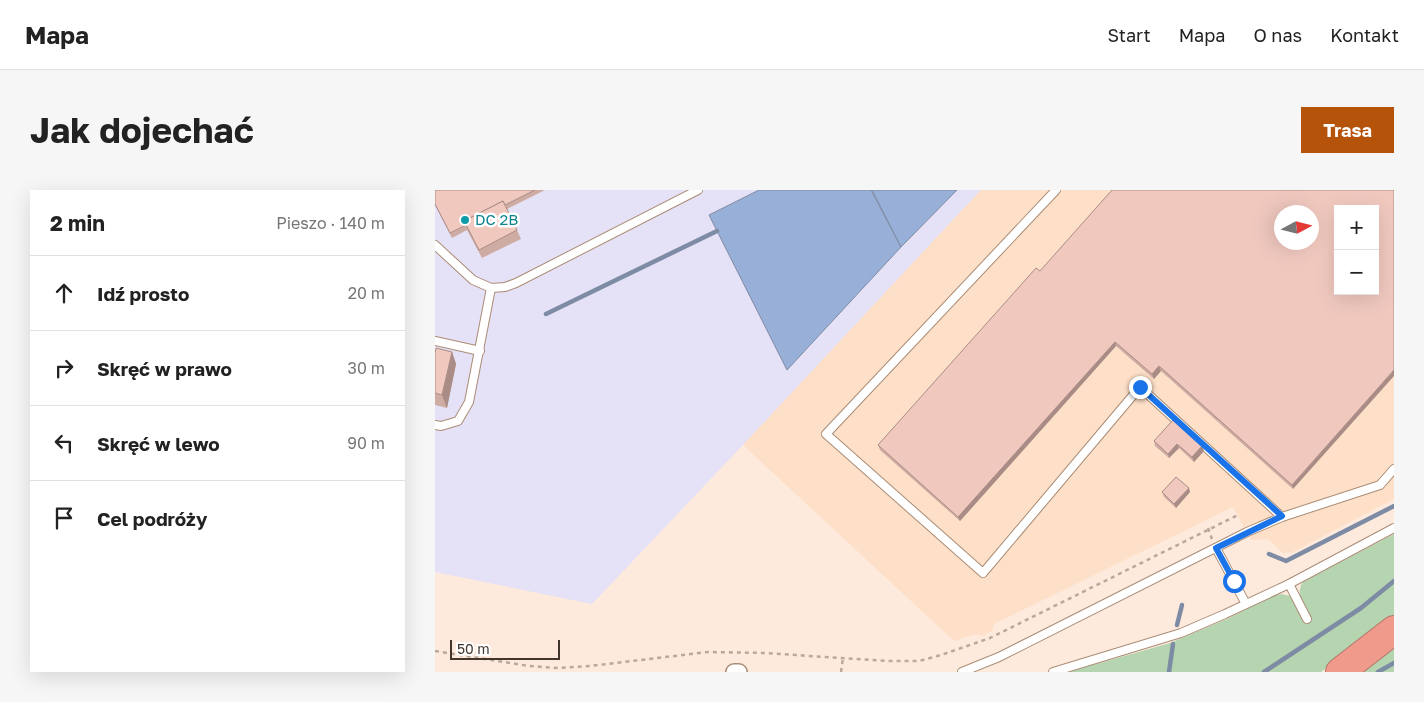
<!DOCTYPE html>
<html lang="pl">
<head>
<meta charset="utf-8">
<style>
  :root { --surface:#fff; --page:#f6f6f6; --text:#222; --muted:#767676; --line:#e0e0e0; --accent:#b45309 }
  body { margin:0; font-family:"Golos Text",sans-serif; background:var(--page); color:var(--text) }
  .controls { position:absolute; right:15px; top:15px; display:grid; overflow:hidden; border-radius:0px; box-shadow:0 5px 20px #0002 }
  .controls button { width:45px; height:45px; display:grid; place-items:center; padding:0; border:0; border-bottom:1px solid var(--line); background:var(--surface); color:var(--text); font:25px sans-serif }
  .compass { position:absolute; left:839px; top:15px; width:45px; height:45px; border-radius:50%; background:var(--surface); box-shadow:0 5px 20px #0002; rotate:83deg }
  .scale { position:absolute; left:15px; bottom:12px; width:110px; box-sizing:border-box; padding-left:5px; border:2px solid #42362c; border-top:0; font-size:14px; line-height:18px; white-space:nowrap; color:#42362c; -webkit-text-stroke:4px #fff; paint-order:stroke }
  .stop { position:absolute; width:15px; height:15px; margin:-11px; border:4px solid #1a73e8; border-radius:50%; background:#fff }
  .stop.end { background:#1a73e8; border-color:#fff; box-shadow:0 1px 5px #0008 }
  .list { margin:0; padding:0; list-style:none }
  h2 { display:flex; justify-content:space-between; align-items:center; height:65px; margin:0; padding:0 20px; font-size:21px }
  h2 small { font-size:16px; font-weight:400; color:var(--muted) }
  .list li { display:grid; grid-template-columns:32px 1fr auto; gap:15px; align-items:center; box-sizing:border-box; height:75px; padding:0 20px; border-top:1px solid var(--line) }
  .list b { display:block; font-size:19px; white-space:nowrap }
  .list em { font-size:16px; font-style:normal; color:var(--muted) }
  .icon { flex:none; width:28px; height:28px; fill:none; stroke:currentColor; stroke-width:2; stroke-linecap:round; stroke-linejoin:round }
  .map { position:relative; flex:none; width:959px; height:482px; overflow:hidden; border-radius:0px }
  header { display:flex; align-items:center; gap:30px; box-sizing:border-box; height:70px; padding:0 25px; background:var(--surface); border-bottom:1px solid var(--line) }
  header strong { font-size:24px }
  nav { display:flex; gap:28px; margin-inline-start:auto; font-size:18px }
  .intro { display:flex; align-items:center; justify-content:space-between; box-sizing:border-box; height:120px; padding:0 30px }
  h1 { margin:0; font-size:35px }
  .button { padding:12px 22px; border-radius:0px; background:var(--accent); color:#fff; font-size:18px; font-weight:700 }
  main { display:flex; gap:30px; padding:0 30px }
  aside { flex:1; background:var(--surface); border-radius:0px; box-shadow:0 5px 20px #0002 }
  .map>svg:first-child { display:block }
  .commercial { fill:#e5e1f7 }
  .built { fill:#fedfc7; fill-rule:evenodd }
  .green { fill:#b5d5b0 }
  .water { fill:#98b0d7; stroke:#7e8ba4 }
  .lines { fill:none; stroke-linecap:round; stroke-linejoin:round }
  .stream { stroke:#7e8ba4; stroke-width:4.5 }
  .service-casing { stroke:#aa8c75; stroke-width:10 }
  .minor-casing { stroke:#aa8c75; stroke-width:18 }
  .motorway-casing { stroke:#b3776a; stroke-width:30 }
  .path { stroke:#b9a89b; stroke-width:2.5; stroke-dasharray:4 4; stroke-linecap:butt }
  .service { stroke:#fff; stroke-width:8 }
  .minor { stroke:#fff; stroke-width:15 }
  .motorway { stroke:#f09a8c; stroke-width:28 }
  .wall { fill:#ceaca3 }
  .shaded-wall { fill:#a88c85 }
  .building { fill:#f0c8be; stroke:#a88c85; fill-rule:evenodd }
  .route { stroke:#1a73e8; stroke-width:6 }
  .culture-dot { fill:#0f9aa8; stroke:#fff; stroke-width:2 }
  .labels { text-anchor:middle; stroke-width:5; stroke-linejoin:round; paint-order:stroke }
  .culture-label { font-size:15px; fill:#0d838f; stroke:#fff; text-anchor:start }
</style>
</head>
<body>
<header>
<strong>Mapa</strong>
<nav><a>Start</a><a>Mapa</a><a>O nas</a><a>Kontakt</a></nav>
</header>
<div class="intro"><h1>Jak dojechać</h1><a class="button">Trasa</a></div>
<main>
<aside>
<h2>2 min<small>Pieszo · 140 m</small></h2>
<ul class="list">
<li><svg class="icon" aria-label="ahead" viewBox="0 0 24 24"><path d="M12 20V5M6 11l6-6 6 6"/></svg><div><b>Idź prosto</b></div><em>20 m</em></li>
<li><svg class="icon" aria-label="right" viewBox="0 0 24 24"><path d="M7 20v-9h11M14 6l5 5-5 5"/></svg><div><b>Skręć w prawo</b></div><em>30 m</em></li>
<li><svg class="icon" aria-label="left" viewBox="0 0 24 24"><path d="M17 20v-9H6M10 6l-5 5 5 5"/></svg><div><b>Skręć w lewo</b></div><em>90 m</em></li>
<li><svg class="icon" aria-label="arrive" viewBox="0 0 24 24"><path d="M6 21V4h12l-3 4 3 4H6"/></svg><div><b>Cel podróży</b></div></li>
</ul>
</aside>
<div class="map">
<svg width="959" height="482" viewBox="0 0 959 482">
  <rect width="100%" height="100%" fill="#feeadc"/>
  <polygon class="commercial" points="0,0 546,0 308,255 157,414 0,382"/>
  <path class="built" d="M546,0H959V309L858,362L848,363L833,349L816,350L798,317L559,434L557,441L547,446L541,444L519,451L308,255ZM903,19H940V101H903ZM846,22H876V52H846Z"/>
  <g class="green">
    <path d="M959,344V427L921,458L886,482H633L735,453L794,428L840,405L847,404L855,406L869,433L877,429C870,417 859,405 868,392Z"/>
    <polygon points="959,451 959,482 918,482"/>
  </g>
  <g class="water">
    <polygon points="324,0 436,0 466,57 352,180 274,25"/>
    <polygon points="437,0 522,0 466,57"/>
  </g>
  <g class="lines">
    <g class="stream">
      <polyline points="111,124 282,41"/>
      <polyline points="834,364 851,371 959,316"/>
      <polyline points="742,435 747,415"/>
      <polyline points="734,482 738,454"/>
      <polyline points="829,482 926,418 959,391"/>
      <polyline points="943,482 959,473"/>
    </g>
    <g class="service-casing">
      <g id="service">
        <polyline points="621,0 391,244 548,383 705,197 847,327"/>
        <polyline points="0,55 38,90 56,98 34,212 23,231 6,236 0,235"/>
        <polyline points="56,98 70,97 81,93 263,0"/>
        <polyline points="0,151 45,161"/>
        <polyline points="781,358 811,414"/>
        <polyline points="854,394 872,429"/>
        <polyline points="527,482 564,467 812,342 847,327 945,295 959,279"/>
        <polyline points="618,482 746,443 790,424 854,394 959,338"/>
      </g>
    </g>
    <g class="minor-casing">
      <polyline id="minor" points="299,482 304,482"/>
    </g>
    <g class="motorway-casing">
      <polyline id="motorway" points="905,482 959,440"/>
    </g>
    <g class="path">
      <polyline points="773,338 777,349"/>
      <polyline points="0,461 94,476 123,478 155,476 273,462 329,463 453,471 484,471 506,465 555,448 803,325"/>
      <polyline points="406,482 408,468"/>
    </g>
    <use href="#service" class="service"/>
    <use href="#minor" class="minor"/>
    <use href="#motorway" class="motorway"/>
  </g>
  <g class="wall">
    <polygon points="0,0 110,0 72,19 82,40 86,49 47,68 32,40 17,48 0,15"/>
    <polygon points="959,0 858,299 726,181 719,189 681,156 525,331 445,260 443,255 605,81"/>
    <polygon points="17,162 21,174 12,218 0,215 0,163"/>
    <polygon points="719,251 767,256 769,261 759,272 744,258 734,268 720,256"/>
    <polygon points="727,302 755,302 741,318 729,307"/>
  </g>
  <g class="shaded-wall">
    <polygon points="680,152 681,156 525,331 523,327"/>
    <polygon points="17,162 21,174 12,218 7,205"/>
    <polygon points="724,176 726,181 719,189 717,184"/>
    <polygon points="959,180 959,186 858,299 857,295"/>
    <polygon points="742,254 744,258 734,268 733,264"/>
    <polygon points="767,256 769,261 759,272 757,267"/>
    <polygon points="754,298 755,302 741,318 739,314"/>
  </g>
  <g class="building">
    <polygon points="0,0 100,0 70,15 68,11 29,31 31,35 15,43 0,14"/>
    <path d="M677,0H959V180L857,295L724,176L717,184L680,152L523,327L443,255L601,78L605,81ZM903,19H940V101H903ZM846,22H876V52H846Z"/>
    <polygon points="68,11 82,40 44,60 29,31"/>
    <polygon points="1,158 17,162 7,205 0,203 0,163"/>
    <polygon points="738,230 767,256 757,267 742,254 733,264 719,251"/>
    <polygon points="741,287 754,298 739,314 727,302"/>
  </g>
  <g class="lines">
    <polyline class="route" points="705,197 847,326 781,358 799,391"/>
  </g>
  <circle class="culture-dot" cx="30" cy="30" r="5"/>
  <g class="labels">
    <g class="culture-label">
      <text x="40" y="35">DC 2B</text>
    </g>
  </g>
</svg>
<div class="controls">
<button>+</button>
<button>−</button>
</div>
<svg class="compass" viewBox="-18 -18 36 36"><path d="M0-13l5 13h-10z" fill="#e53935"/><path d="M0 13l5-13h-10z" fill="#767676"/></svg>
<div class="scale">50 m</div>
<div class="stop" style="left:799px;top:391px"></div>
<div class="stop end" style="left:705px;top:197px"></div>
</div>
</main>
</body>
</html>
